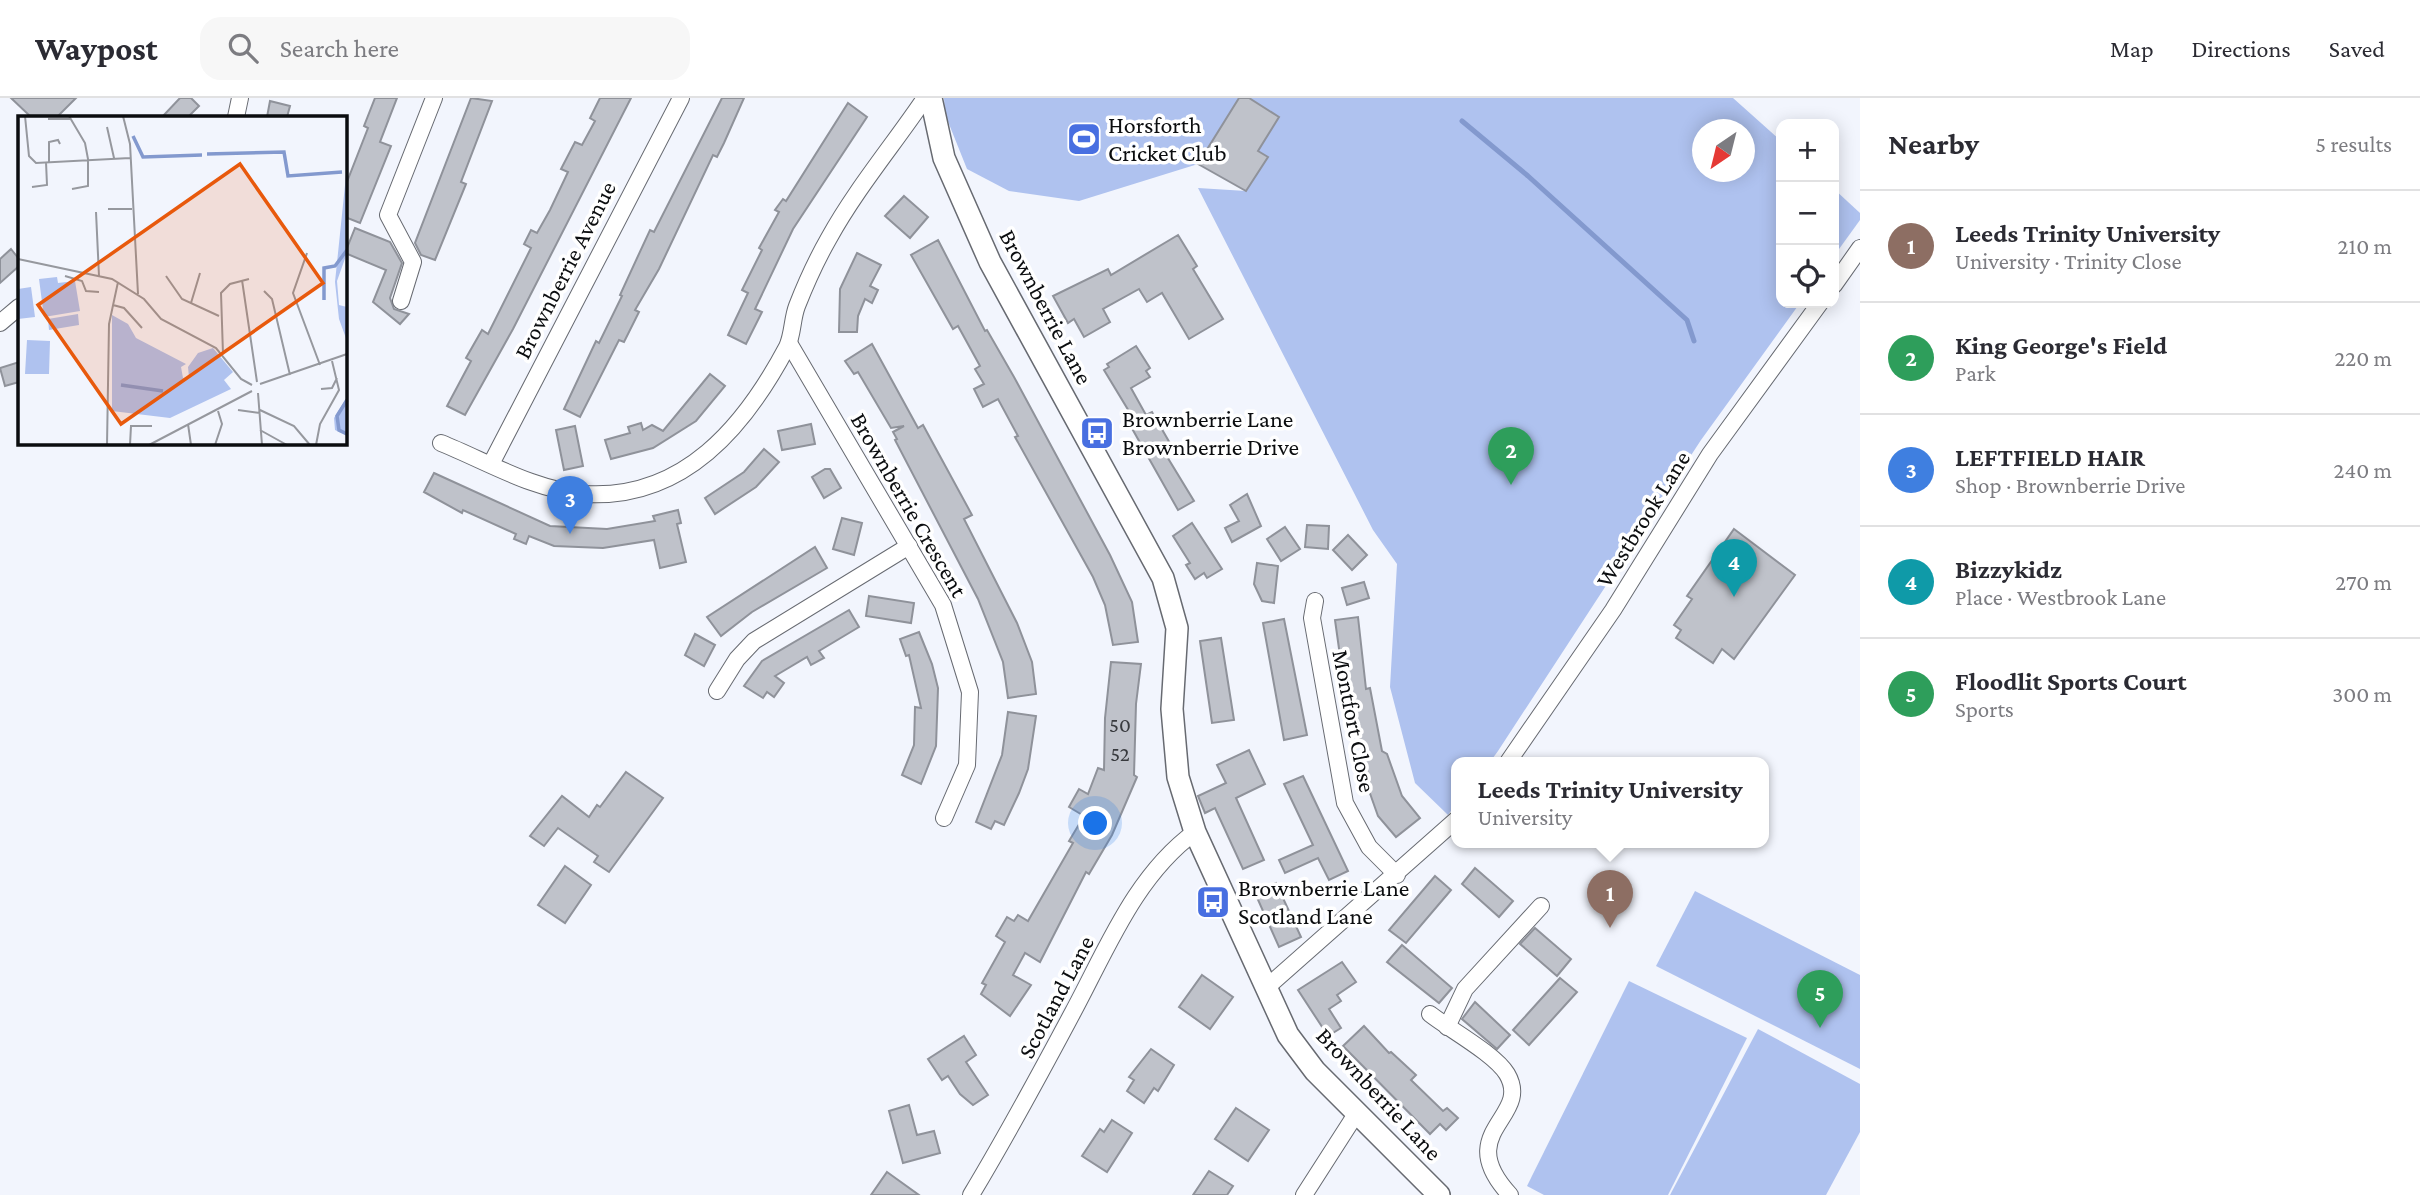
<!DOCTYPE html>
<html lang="en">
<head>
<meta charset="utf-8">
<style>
  :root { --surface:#fff; --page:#f7f7f7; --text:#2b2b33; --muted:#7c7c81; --line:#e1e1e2; --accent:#d93025 }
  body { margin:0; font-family:"Crimson Pro",serif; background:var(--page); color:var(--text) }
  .controls { position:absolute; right:21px; top:21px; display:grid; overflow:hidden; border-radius:14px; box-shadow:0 4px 18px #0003 }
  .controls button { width:63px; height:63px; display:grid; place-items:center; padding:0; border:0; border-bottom:2px solid var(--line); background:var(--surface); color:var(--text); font:35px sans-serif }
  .compass { position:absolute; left:1692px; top:21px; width:63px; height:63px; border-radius:50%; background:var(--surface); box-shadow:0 4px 18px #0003; rotate:215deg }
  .you { position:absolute; left:1096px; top:726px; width:24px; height:24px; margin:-18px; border:5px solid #fff; border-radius:50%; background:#1a73e8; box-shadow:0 0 0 10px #1a73e833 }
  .badge { display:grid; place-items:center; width:46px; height:46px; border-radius:50%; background:var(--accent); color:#fff; font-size:23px; font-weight:700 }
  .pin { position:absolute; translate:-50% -58px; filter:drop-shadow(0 2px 4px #0008) }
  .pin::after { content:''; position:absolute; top:37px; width:24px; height:21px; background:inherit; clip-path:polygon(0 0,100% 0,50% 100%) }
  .popup { position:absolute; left:1451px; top:659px; width:318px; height:91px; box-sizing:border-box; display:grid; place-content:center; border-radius:14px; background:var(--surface); filter:drop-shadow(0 2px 5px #0005); font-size:23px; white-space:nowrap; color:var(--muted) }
  .popup b { font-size:26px; color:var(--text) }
  .popup::after { content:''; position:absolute; left:50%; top:100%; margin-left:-14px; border:14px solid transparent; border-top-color:var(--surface) }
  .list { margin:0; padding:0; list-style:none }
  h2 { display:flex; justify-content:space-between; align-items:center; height:91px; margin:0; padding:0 28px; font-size:30px }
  h2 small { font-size:23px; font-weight:400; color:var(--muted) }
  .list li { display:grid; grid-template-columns:46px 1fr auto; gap:21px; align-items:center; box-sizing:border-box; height:112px; padding:0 28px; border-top:2px solid var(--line) }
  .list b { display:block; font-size:26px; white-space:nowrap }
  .list p { margin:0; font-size:23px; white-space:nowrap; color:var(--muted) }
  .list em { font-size:23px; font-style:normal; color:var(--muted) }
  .icon { flex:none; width:38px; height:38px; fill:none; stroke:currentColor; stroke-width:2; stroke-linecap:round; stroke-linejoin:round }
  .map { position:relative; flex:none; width:1860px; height:1097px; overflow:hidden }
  header { display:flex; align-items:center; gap:42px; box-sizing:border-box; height:98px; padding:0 35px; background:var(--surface); border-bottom:2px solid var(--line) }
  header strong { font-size:33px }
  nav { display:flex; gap:38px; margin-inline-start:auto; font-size:24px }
  .search { width:490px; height:63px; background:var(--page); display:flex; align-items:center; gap:18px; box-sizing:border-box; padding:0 24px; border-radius:21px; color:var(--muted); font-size:26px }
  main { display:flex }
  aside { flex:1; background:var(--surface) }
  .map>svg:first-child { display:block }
  .park { fill:#afc2ef; fill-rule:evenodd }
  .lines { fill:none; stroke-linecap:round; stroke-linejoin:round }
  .stream { stroke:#8399ce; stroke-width:5 }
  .building { fill:#bfc2ca; stroke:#8f929a; stroke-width:2 }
  .street-casing { stroke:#676a71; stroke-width:18 }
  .secondary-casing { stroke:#676a71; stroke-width:24 }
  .street { stroke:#fff; stroke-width:16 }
  .secondary { stroke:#fff; stroke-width:21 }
  .labels { text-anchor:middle; stroke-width:7; stroke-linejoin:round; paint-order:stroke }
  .number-label { font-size:21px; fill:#383a3e }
  .poi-label { font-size:24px; fill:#0b0d0f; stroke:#fff; text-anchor:start }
  .street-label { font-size:24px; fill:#0b0d0f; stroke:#fff }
  .inset-river { fill:none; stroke:#8399ce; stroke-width:3.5 }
  .inset-road { fill:none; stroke:#96989e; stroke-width:2 }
  .view { fill:#e8590c; fill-opacity:0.15; stroke:#e8590c; stroke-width:3.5 }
  .inset-edge { fill:none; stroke:#0b0d0f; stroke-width:3.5 }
</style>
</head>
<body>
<header>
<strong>Waypost</strong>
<div class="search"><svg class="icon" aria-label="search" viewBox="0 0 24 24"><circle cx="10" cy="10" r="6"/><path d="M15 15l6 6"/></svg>Search here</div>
<nav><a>Map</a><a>Directions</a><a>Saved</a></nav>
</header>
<main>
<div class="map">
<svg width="1860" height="1097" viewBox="0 0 1860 1097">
  <rect width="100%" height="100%" fill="#f2f5fd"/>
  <g class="park">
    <polygon points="944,0 1239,0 1198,66 1079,103 1009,93 967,71 945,16"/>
    <path d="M1249,0H1733L1781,43V205H1800L1701,342L1498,653L1490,664H1456V706L1448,717L1415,685L1390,589L1397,466L1373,432L1198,90L1246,93L1267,60L1258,53L1279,19ZM1702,32H1744V74H1702Z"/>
    <polygon points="1834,91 1860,115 1860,122 1834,158"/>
    <polygon points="1695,793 1860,877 1860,971 1656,868"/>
    <polygon points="1629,883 1747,940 1668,1097 1544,1097 1527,1088"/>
    <polygon points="1758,931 1860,986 1860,1034 1826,1097 1670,1097"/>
  </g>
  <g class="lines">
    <polyline class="stream" points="1462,23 1528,78 1687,222 1694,243"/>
  </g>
  <g class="building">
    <polygon points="11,0 76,0 57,19 31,19"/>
    <polygon points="180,0 191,0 199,8 188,19 162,19"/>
    <polygon points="375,0 397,0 380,44 391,48 360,125 345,119 345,89 368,30 364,28"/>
    <polygon points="471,0 492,3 461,84 466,86 435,162 421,157 415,145"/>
    <polygon points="600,0 631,0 513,231 465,317 447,308 471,263 466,260 482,232 488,236 531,150 524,146 531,132 537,135 550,112 568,74 561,71 575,44 582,47 595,23 590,20"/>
    <polygon points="722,0 744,0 724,45 717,59 713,57 659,171 635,212 639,214 624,244 619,242 580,319 564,311 596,243 599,245 622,198 620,197 650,132 654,134"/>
    <polygon points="1239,0 1249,0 1279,19 1258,53 1268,59 1246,93 1198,66"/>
    <polygon points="270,3 290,8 287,19 267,19"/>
    <polygon points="848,5 867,19 793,131 755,211 762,214 746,246 728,237 748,195 742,192 762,152 759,150 779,114 775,112 783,101 786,103"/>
    <polygon points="904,98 928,119 910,140 885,118"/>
    <polygon points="355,130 390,144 402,165 390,200 394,211 409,216 400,226 373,204 386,172 345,155"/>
    <polygon points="1178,137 1197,168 1193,171 1223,221 1189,241 1162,195 1147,204 1139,191 1103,211 1110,224 1084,239 1074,221 1068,225 1053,198 1108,171 1111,177"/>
    <polygon points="938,142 985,233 987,232 1014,279 1110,457 1132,504 1138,544 1113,547 1105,507 1093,479 1015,339 1018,338 998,301 983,309 974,291 984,286 975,271 980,268 958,228 953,231 911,157"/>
    <polygon points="11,151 19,161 19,168 0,185 0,161"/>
    <polygon points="857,155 881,167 870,188 878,192 872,205 865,201 858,218 857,234 839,234 840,191"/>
    <polygon points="872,246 918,330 923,327 972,417 964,421 1017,525 1032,564 1036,596 1008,600 1003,564 978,501 895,342 897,341 893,334 904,328 891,330 858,274 854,276 845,263"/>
    <polygon points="1136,248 1150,270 1146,273 1150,279 1131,290 1146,317 1152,314 1171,347 1163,352 1194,403 1178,412 1125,318 1130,315 1104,272 1109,269 1107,266"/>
    <polygon points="19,264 19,284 5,288 0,270"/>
    <polygon points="710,276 725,288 696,323 653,350 611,361 605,342 630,335 628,329 641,325 643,332 652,327 663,333"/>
    <polygon points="811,326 815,346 782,352 778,333"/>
    <polygon points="575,328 583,368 564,372 556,332"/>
    <polygon points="764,351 779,364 756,389 715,416 705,400 744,374"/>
    <polygon points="825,371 830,371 841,390 824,400 812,379"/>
    <polygon points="434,375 550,428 607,431 655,423 653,418 678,412 681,425 677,426 686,464 660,470 654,442 603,450 554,448 529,438 526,446 514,441 516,436 463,412 462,415 424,394"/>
    <polygon points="1247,396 1261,428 1232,444 1225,430 1239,423 1230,407"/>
    <polygon points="842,420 862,425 854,457 833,451"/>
    <polygon points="1192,425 1222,471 1207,480 1204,475 1195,481 1186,467 1190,465 1173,438"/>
    <polygon points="1307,427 1329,428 1328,451 1305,449"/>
    <polygon points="1285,429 1300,451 1281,463 1267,441"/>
    <polygon points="1734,431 1795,477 1734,561 1722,551 1713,565 1676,540 1681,532 1674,527 1692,501 1687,498"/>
    <polygon points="1348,437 1367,457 1352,472 1333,452"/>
    <polygon points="815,449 827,470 752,514 721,538 707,519"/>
    <polygon points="1257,465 1278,468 1274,505 1262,503 1254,486"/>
    <polygon points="1364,484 1369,500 1347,507 1342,490"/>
    <polygon points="869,498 914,505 911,525 866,518"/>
    <polygon points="849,512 859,529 819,553 824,560 811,567 807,559 775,578 784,585 774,599 767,594 763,600 744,588 762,563"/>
    <polygon points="1358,519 1366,591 1370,590 1382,653 1387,656 1402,698 1420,720 1396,739 1378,718 1367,687 1370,686 1345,572 1342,572 1335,522"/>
    <polygon points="1284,521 1307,637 1284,642 1263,525"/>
    <polygon points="919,534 932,566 938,590 936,648 921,686 902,677 914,647 915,609 921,610 909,557 906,558 900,541"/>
    <polygon points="695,536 715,547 704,568 685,557"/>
    <polygon points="1221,540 1234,622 1212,625 1200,543"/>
    <polygon points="1111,564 1141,566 1136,606 1134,677 1137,679 1112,737 1089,776 1086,774 1040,864 1025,855 1013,877 1031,887 1010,918 981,896 986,887 982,885 1005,844 996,838 1007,819 1014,823 1018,817 1028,823 1073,745 1069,743 1084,718 1069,709 1079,691 1088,696 1098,670 1104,672 1105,620"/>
    <polygon points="1008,614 1036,618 1028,671 1019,695 1004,727 995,723 991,731 976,724 1002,657"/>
    <polygon points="1249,652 1265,686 1236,700 1264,762 1243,771 1215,710 1205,715 1198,698 1226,685 1217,667"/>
    <polygon points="626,674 663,700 609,774 594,764 598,758 558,730 544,748 530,738 562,698 589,719 597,707 600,709"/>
    <polygon points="1303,678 1348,773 1329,782 1318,760 1285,775 1279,762 1313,747 1284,686"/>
    <polygon points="565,768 591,787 565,825 538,807"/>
    <polygon points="1475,770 1513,803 1499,819 1462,786"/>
    <polygon points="1435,778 1451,792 1406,845 1389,832"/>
    <polygon points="1276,785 1301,839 1279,849 1255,795"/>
    <polygon points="1535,830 1571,861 1557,878 1520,846"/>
    <polygon points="1402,847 1452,890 1439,905 1387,864"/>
    <polygon points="1342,864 1356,884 1337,897 1341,903 1329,911 1341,930 1328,938 1298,892"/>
    <polygon points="1202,877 1233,899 1210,931 1179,909"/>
    <polygon points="1560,880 1577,894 1529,947 1513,932"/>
    <polygon points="1475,904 1510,937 1497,951 1462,921"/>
    <polygon points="1364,928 1389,955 1391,954 1416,977 1411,982 1443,1013 1447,1010 1458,1020 1446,1032 1440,1026 1430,1036 1343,948"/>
    <polygon points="964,938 976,957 966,964 988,997 973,1007 960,996 948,978 942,982 928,961"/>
    <polygon points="1151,951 1174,967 1158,993 1154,990 1144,1005 1127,993 1134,982 1129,979"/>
    <polygon points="909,1007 917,1037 934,1033 940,1055 903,1065 889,1013"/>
    <polygon points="1236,1010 1269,1032 1248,1063 1215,1041"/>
    <polygon points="1112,1022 1132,1035 1107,1074 1082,1058 1100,1031 1104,1034"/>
    <polygon points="1209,1073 1233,1088 1227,1097 1193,1097"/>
    <polygon points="887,1074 919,1097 871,1097"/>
  </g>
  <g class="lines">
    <g class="street-casing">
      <g id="street">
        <polyline points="236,19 240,0"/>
        <polyline points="1834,187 1860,150"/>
        <polyline points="401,203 413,164 388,117 434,0"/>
        <polyline points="0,225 19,209"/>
        <polyline points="789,245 943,507 970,594 967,667 944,720"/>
        <path d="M441,345C486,363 535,393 585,396C684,402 745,328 787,249C793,236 792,221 797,208C806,185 817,161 829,140C856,91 894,46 925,0"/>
        <polyline points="491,366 681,0"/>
        <polyline points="1315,503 1312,520 1345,705 1369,749 1397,777"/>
        <polyline points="717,593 737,561 754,543 909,448"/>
        <polyline points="1508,664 1613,512 1710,356 1820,205"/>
        <polyline points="1266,890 1456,722"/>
        <path d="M1430,916C1449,931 1495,956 1507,976C1533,1020 1451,1033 1510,1097"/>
        <polyline points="1447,929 1465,891 1541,808"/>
        <path d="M971,1097C1007,1037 1040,976 1073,914C1107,851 1135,778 1195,734"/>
        <polyline points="1304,1097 1356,1016"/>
      </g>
    </g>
    <g class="secondary-casing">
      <polyline id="secondary" points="931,0 944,60 990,164 1163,480 1177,530 1172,611 1178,679 1195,734 1288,937 1315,973 1439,1097"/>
    </g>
    <use href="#street" class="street"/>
    <use href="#secondary" class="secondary"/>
  </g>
  <defs>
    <g id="stadium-square" transform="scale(1.75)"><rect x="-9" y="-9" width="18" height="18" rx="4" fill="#486fe1" stroke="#fff"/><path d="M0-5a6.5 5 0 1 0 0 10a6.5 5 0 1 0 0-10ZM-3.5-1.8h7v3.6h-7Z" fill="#fff"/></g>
    <g id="bus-square" transform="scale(1.75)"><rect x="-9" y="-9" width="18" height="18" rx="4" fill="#486fe1" stroke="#fff"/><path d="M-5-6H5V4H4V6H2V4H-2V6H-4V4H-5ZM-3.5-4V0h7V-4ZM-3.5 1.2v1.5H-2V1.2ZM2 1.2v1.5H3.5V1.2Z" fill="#fff"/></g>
  </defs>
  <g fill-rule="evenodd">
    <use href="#stadium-square" x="1084" y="41"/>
    <use href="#bus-square" x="1097" y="335"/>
    <use href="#bus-square" x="1213" y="804"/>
  </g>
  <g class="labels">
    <g class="number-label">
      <text x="1120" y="634">50</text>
      <text x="1120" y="663">52</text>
    </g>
    <g class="poi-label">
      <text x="1108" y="35">Horsforth<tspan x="1108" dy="28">Cricket Club</tspan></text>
      <text x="1122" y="329">Brownberrie Lane<tspan x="1122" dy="28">Brownberrie Drive</tspan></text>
      <text x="1238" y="798">Brownberrie Lane<tspan x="1238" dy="28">Scotland Lane</tspan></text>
    </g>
    <g class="street-label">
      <text transform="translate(565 172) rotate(-63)" y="8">Brownberrie Avenue</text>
      <text transform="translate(1046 209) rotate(62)" y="8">Brownberrie Lane</text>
      <text transform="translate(909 407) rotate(60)" y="8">Brownberrie Crescent</text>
      <text transform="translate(1643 421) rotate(-58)" y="8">Westbrook Lane</text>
      <text transform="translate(1354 623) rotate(79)" y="8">Montfort Close</text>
      <text transform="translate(1056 899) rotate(-62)" y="8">Scotland Lane</text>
      <text transform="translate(1379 996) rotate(47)" y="8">Brownberrie Lane</text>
    </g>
  </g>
  <g transform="translate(18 18)">
    <rect width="329" height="329" fill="#f2f5fd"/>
    <path d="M329,50V137L319,165L321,189L329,191V225L321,203L317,166ZM329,281V320L317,314L316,302Z" fill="#afc2ef"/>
    <path d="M39,161L40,167L57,165L62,195L26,201L21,163ZM13,171L17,201L0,203V173ZM60,198L61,209L31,214L30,203ZM94,199L110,208L118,222L168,248L163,251L165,262L171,261L170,251L180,237L195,232L215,256L206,264L213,273L152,302L94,295ZM9,224L32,225L31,258H7Z" fill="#afc2ef"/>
    <path class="inset-river" d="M115,20L125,41L184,39M189,38L266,36L270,60L324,56M306,184V152L317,150L329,134M103,269L145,275M329,284L319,300L321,314L329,318"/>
    <path class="inset-road" d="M7,0L11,40L18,47L112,42M51,0L67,27L70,43V70L54,73M105,0L112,28L120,178M30,3H52M89,11L96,42M31,46V26L40,24L42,28M14,71L29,69L28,46M90,93H114M78,96L81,160M289,137L275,177L302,249M0,143L94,163L126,183L143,203L198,232L223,263L234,269M47,160L64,165L68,175L81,176M148,160L164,183L201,200M224,164L239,266M246,175L254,183L272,259M173,187L182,157M95,189L106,192L124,212M205,238L203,177L212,168L231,163M242,268L329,238M303,273L314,272L319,262M240,277L244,329M220,294L242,297M242,294L276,310L292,329M170,308L173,329M242,314L269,329M89,329L91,208L100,166M112,329L113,310H134M131,329L234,275M197,329L204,308L200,295M298,329L302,308L321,274L314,245"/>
    <path class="view" d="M222,48L305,167L103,308L20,189Z"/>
    <rect width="329" height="329" class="inset-edge"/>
  </g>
</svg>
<div class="controls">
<button>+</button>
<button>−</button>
<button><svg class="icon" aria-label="locate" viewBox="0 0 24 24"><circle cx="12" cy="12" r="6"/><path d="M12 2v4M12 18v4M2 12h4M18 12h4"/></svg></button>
</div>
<svg class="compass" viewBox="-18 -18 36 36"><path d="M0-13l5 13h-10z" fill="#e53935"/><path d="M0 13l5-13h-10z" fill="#7c7c81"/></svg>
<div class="you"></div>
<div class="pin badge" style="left:1610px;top:830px;background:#8d6e63">1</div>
<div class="popup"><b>Leeds Trinity University</b>University</div>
<div class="pin badge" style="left:1511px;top:387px;background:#2e9e5b">2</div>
<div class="pin badge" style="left:570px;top:436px;background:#3f7fe0">3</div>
<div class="pin badge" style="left:1734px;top:499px;background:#0f9aa8">4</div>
<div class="pin badge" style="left:1820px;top:930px;background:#2e9e5b">5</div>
</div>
<aside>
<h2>Nearby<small>5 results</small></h2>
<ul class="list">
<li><span class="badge" style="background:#8d6e63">1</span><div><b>Leeds Trinity University</b><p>University · Trinity Close</p></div><em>210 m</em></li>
<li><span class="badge" style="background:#2e9e5b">2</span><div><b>King George's Field</b><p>Park</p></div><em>220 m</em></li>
<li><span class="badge" style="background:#3f7fe0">3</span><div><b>LEFTFIELD HAIR</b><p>Shop · Brownberrie Drive</p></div><em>240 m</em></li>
<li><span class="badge" style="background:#0f9aa8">4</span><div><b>Bizzykidz</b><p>Place · Westbrook Lane</p></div><em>270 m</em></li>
<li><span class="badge" style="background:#2e9e5b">5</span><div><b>Floodlit Sports Court</b><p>Sports</p></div><em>300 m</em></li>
</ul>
</aside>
</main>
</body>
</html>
